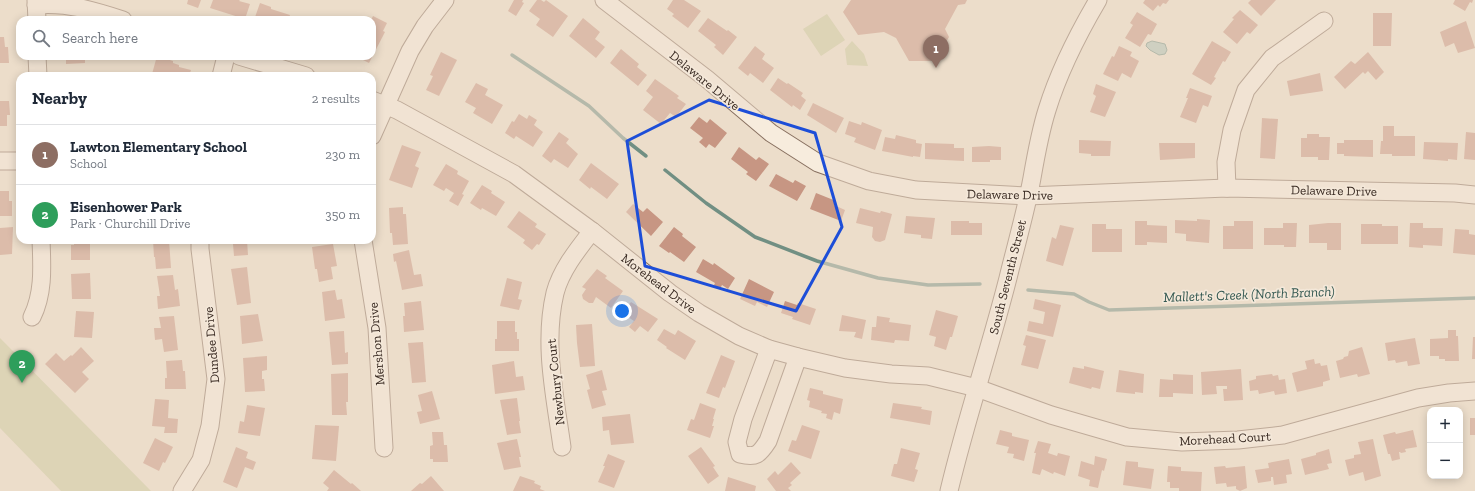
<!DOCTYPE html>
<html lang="en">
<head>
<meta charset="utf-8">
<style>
  :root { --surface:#fff; --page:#f2f2f3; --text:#1f2937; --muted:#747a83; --line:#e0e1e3; --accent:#d93025 }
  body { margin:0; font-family:"Zilla Slab",serif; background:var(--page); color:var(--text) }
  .controls { position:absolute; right:12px; bottom:12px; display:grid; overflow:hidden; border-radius:8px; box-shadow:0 2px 10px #0003 }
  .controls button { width:36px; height:36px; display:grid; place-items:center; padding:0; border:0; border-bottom:1px solid var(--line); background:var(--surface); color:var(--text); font:20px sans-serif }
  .you { position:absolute; left:622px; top:311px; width:14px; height:14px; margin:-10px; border:3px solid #fff; border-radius:50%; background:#1a73e8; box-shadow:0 0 0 6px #1a73e833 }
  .badge { display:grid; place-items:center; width:26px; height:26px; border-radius:50%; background:var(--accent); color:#fff; font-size:13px; font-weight:700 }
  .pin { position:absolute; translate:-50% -33px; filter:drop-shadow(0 1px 2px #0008) }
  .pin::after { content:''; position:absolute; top:21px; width:14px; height:12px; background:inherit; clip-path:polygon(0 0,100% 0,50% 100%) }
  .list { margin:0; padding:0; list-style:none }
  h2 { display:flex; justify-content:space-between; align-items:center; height:52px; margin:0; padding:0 16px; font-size:17px }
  h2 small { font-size:13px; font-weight:400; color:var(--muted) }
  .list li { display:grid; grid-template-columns:26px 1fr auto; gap:12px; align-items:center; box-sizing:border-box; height:60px; padding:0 16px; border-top:1px solid var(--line) }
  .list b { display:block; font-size:15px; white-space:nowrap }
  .list p { margin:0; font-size:13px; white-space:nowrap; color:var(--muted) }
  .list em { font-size:13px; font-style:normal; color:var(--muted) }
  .icon { flex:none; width:22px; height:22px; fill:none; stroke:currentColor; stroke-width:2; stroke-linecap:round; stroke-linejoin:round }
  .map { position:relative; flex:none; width:1475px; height:491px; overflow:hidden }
  .search { position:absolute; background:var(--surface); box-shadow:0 2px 10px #0003; left:16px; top:16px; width:360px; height:44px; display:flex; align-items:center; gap:10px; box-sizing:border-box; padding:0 14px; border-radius:12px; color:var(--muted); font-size:15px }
  .panel { position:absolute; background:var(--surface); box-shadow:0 2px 10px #0003; left:16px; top:72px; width:360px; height:172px; border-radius:12px }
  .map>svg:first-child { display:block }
  .green { fill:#c9c99e }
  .water { fill:#aac1b7; stroke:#718f83 }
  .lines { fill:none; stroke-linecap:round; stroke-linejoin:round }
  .stream { stroke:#718f83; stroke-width:3.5 }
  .building { fill:#c79683 }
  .minor-casing { stroke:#876f5f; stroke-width:19 }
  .minor { stroke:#f7ecdd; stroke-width:17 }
  .marked { fill:none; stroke:#1d4ed8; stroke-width:3; stroke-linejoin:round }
  .labels { text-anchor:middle; stroke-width:3.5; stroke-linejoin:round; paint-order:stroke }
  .street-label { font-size:13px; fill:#392a22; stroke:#f4e8d9 }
  .water-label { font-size:14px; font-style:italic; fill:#325750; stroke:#f4e8d9 }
</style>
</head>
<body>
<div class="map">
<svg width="1475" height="491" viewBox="0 0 1475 491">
  <rect width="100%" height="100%" fill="#ecddca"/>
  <g class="green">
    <polygon points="827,14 845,40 821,56 803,29"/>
    <polygon points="852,41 864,54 868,66 847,65 845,49"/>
    <polygon points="0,338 151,491 61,491 0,428"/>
  </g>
  <polygon class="water" points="1152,41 1165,44 1167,50 1165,54 1159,55 1150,50 1146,46 1147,43"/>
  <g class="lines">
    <g class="stream">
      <polyline points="512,55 589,106 623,138 646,156"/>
      <polyline points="665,170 706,203 755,237 817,261 878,278 928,285 980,284"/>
      <polyline points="1028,290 1074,294 1089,302 1109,310 1475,298"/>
    </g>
  </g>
  <g class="building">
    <polygon points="188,0 201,0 198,8 187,4"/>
    <polygon points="213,0 240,0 239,1 250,4 245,19 210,8"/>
    <polygon points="514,0 523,0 522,2 524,3 516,16 508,11"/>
    <polygon points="537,0 541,0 544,2 546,0 568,16 553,37 536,25 540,19 529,11"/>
    <polygon points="673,0 684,0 701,11 688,28 672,16 674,14 667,9"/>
    <polygon points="851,0 967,0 965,4 958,5 945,29 949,37 935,61 909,61 896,38 884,32 858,35 843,12"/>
    <polygon points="1145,0 1169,0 1166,4 1163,3 1160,7 1158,5 1153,11 1143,3"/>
    <polygon points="1251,0 1276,0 1261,16 1248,3"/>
    <polygon points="1455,0 1473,0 1472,3 1470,2 1465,11 1453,4"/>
    <polygon points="260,3 271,7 271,9 290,15 288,20 254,20"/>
    <polygon points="1240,10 1258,25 1250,34 1247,32 1237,44 1223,32 1234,19 1232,18"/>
    <polygon points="1137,12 1157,24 1151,35 1148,34 1140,47 1125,38 1133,25 1130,23"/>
    <polygon points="1373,13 1392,13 1391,46 1373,46"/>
    <polygon points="373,16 387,23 383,31 385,32 369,63 355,56 372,56 372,20 371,20"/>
    <polygon points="583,18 600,32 595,39 605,47 596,58 569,36"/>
    <polygon points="708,18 727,31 728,30 737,37 723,55 714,47 716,45 698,31"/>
    <polygon points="1466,21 1475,48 1458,53 1454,43 1445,47 1440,32"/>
    <polygon points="0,37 4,37 5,47 8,47 9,63 0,63"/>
    <polygon points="1212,41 1231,52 1225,62 1223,61 1214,77 1216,78 1211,85 1192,74"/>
    <polygon points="755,46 765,54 762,59 774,68 763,83 750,73 748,76 738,68"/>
    <polygon points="1119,46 1132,52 1130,56 1139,61 1131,78 1122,73 1118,81 1103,74 1112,56 1114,57"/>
    <polygon points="621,49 639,64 637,67 647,75 638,86 610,63"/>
    <polygon points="441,52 457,60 439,96 426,90 433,76 430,75"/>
    <polygon points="1368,52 1384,72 1376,80 1368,71 1365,74 1363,72 1345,89 1334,77 1351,61 1355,64"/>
    <polygon points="66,56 85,56 85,63 66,64"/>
    <polygon points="157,56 173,61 173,63 179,65 179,67 191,70 189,76 157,76 152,74"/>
    <polygon points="1320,73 1323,91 1290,96 1287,81"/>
    <polygon points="778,78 787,84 788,83 803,93 801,96 806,100 800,110 793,105 792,107 770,90"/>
    <polygon points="655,79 679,96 677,98 686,104 676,117 670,113 661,124 643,110 653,97 646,91"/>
    <polygon points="476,83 488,89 485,95 503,105 492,124 473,113 476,108 465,102"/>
    <polygon points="1096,84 1116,92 1105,117 1090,112 1096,96 1093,94"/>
    <polygon points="1190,88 1212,96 1208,107 1203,105 1196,123 1180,117 1188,98 1186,98"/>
    <polygon points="0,101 9,101 10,115 7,115 7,126 0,126"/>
    <polygon points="813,103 844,118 836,133 807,115"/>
    <polygon points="519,114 527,119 529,115 537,120 534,125 543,132 533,147 516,136 514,139 505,133 512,121 514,122"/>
    <polygon points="699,117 707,123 710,119 727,133 715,148 709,144 706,148 699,142 703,138 690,128"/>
    <polygon points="1262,118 1278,119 1275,159 1260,158"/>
    <polygon points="849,121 861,125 862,122 882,130 875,150 854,142 856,138 845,134"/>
    <polygon points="1383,126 1394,126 1394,136 1415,136 1415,156 1392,156 1392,154 1380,154 1381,141 1383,141"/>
    <polygon points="559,132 569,139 566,143 578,154 568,168 554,159 551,163 542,156"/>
    <polygon points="1466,132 1475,133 1475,160 1464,159"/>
    <polygon points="1307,134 1319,134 1319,137 1330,137 1329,160 1318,160 1318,157 1301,157 1301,138 1307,138"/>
    <polygon points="896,135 916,140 916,143 922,144 920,157 913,156 913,157 882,151 885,137 895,139"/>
    <polygon points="1079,140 1111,141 1110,156 1091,156 1091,154 1079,153"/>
    <polygon points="1344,140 1373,140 1373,157 1344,156 1344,154 1337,154 1337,143 1344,143"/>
    <polygon points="1424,142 1458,143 1457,160 1448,159 1448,161 1423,159"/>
    <polygon points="925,143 954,144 954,148 964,148 964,161 925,159"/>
    <polygon points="1159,143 1195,143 1195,158 1160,160"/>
    <polygon points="402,145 421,152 415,166 419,168 412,188 389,180"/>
    <polygon points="989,146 1001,147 1001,160 990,160 990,162 972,162 972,147"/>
    <polygon points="739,147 756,160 759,157 769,164 756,181 746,174 748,172 731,159"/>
    <polygon points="591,163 619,184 607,199 591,187 590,189 579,180"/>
    <polygon points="446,164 458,171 457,174 469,181 462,194 464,195 458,206 449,201 454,193 446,188 444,191 433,185"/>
    <polygon points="776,174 793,183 795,180 806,186 797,201 769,186"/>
    <polygon points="482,185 492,191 491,193 505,202 496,216 482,208 481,210 470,203"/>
    <polygon points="0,191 9,191 9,201 12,201 12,216 0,216"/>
    <polygon points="816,193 836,201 834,205 845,210 841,221 810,209"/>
    <polygon points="633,204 643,212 647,208 663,222 651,236 626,212"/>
    <polygon points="403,207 403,214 406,214 408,244 393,245 392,233 390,233 389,208"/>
    <polygon points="860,208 880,213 881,211 892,214 885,240 880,242 875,241 872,237 873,227 856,223"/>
    <polygon points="519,211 537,224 535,227 546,234 539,245 537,244 532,250 523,243 525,240 507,227"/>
    <polygon points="906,216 935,218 932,239 921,238 921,235 904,233"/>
    <polygon points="1197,219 1210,220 1209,243 1186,241 1186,234 1175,233 1175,220 1197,221"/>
    <polygon points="951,221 969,221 969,223 982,223 982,235 951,235"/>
    <polygon points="1135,221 1147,221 1147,225 1167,226 1167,243 1147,242 1147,245 1135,245"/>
    <polygon points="1234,221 1253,221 1253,249 1223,249 1223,226 1234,226"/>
    <polygon points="1283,223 1297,223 1296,247 1284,247 1284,245 1264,245 1264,228 1283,228"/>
    <polygon points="1328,223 1341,223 1341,250 1327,250 1327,243 1309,243 1309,225"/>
    <polygon points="1410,223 1423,223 1423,228 1443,228 1442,246 1423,245 1423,248 1409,247"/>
    <polygon points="1092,224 1106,224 1106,229 1122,229 1122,252 1092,252"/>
    <polygon points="1361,224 1382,224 1382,226 1398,226 1398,244 1361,244"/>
    <polygon points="1060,225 1074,228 1063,266 1046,261 1052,237 1056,239"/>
    <polygon points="13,227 12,254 0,255 0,228"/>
    <polygon points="674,227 683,234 682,236 696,247 684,262 670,252 669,253 659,246"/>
    <polygon points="1455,229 1469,230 1469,234 1475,235 1475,255 1453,253"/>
    <polygon points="74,240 90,240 90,260 71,260 71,245 74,245"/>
    <polygon points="153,240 169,240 171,268 156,269 155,257 154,257"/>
    <polygon points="231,240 247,240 248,255 234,256 233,244 231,244"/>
    <polygon points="333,244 337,266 331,267 333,279 319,282 317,269 315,269 312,247"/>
    <polygon points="409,250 414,275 421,274 423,286 402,290 396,261 394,262 393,254"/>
    <polygon points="703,259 713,265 714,263 735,278 728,289 722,285 720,289 714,285 715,283 696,272"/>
    <polygon points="247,267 251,303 237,305 231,269"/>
    <polygon points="597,269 607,276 605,278 623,291 611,308 596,297 593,303 589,303 583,299 582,295 586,289 582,287"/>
    <polygon points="90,273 91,299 72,299 71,274"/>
    <polygon points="173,275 175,290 178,289 180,306 158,309 157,296 160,296 157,276"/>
    <polygon points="507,278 522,282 518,299 522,300 519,310 500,306"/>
    <polygon points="749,279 774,292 767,307 757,302 755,306 740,299"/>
    <polygon points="335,290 337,300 342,299 345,318 325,321 322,292"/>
    <polygon points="1035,299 1061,305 1053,337 1027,331 1029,321 1043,324 1045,312 1033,309"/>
    <polygon points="421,301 424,330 404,332 403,316 405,316 404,303"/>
    <polygon points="785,301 797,305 798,303 816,309 810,325 792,319 793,317 781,313"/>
    <polygon points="631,302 658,319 648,332 640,326 635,332 629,327 634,321 622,313"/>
    <polygon points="936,310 958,316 952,337 950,337 946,350 934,346 936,337 929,335"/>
    <polygon points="76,311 94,312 92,338 74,337"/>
    <polygon points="258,314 263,341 242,344 240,316"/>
    <polygon points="842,315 866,320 862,339 854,337 856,332 839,331"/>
    <polygon points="174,316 178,350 164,352 162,339 155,340 154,328 161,328 159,317"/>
    <polygon points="877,316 890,318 889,322 911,325 909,341 895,340 894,343 871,340 872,327 876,327"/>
    <polygon points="497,321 515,321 515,332 517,332 517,339 519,339 519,351 495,351 495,339 497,339"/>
    <polygon points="592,324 595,366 580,367 577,343 576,325"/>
    <polygon points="664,329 675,335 678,330 696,341 685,360 666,348 667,347 657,340"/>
    <polygon points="1448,330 1456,330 1456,336 1458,336 1459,361 1445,361 1445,359 1439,359 1439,356 1430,356 1430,339 1448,338"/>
    <polygon points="344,331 345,353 348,352 348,364 332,365 329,332"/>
    <polygon points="1026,335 1046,340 1038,369 1021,365 1026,346 1023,345"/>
    <polygon points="1473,337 1475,337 1475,359 1472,359"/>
    <polygon points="1415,338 1420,364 1408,366 1407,361 1396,363 1395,360 1388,361 1385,343"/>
    <polygon points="423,342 426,382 412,383 408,343"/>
    <polygon points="81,347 94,361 82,372 89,379 75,393 45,364 56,353 64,361 71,355 72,356"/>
    <polygon points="1362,347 1370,374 1358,377 1357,374 1340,378 1336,361 1343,359 1344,357 1348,356 1349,351"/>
    <polygon points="721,355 735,361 725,388 723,387 719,398 706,393"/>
    <polygon points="267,356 267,370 262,371 262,379 264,379 265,391 245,392 243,358"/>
    <polygon points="1314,359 1315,364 1320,363 1321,366 1327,365 1330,380 1323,382 1323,386 1297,392 1292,373 1307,369 1305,361"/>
    <polygon points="182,360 183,371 185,371 186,389 165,389 165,378 167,378 166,361"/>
    <polygon points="514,361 516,377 523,376 525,390 495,394 492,365"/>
    <polygon points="1084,366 1104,371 1100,389 1092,387 1091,389 1069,383 1073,367 1084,369"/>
    <polygon points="1241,369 1243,400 1224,401 1223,389 1227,389 1227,386 1216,386 1217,394 1202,395 1201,372"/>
    <polygon points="602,370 607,390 602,391 606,405 592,409 587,390 590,389 586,375"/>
    <polygon points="1119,370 1144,374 1143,393 1135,392 1135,394 1116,392"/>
    <polygon points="348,373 348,402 346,402 347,415 332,415 331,374"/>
    <polygon points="1173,374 1193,375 1193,394 1173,393 1173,397 1159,397 1160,379 1173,380"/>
    <polygon points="1272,374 1273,376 1278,375 1279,380 1285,379 1287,393 1275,395 1274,391 1259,394 1258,390 1250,391 1249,381 1256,379 1256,376"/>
    <polygon points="810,388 823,391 823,394 843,399 840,414 834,412 832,420 826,418 827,414 821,413 822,411 809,407 810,401 807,400"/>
    <polygon points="432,391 440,419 420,424 417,412 422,411 418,395"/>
    <polygon points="517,398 520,421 519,421 521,433 507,435 500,400"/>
    <polygon points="155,399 169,400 168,418 178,419 177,433 164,433 165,427 152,426"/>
    <polygon points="700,403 716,409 713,419 714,419 712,426 714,426 710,438 687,430 691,419 694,420"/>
    <polygon points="893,403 922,407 921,409 932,411 930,425 890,418"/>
    <polygon points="247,405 265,408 260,436 238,433 240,421 244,422"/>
    <polygon points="630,414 634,443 611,445 609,430 603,431 602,417"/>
    <rect x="1470" y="418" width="5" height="17"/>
    <polygon points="315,425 339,426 336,461 312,459"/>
    <polygon points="802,425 820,431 811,459 788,451 792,440 796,441"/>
    <polygon points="1000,430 1012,433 1012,436 1029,440 1024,461 1013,458 1014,454 1007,453 1009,447 996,444"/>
    <polygon points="1413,430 1417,447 1405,449 1406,452 1401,453 1400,452 1399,452 1400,459 1392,461 1390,454 1388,454 1383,435 1395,432 1396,434"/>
    <polygon points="432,432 443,432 444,445 447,445 448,462 433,462 433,459 430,459 430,446 433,445"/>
    <polygon points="155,438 173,447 165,463 163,462 159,471 143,463"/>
    <polygon points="517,439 521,457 519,457 521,467 504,470 497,443"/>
    <polygon points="1373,439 1381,476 1365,481 1363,472 1349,476 1345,460 1354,458 1354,455 1361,454 1358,442"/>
    <polygon points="1038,441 1051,444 1048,453 1057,456 1058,453 1070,456 1065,476 1054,472 1053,474 1042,469 1040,475 1032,473 1036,453 1034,453"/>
    <polygon points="236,447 248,452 246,458 256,462 253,470 245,467 237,488 223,482"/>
    <polygon points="701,447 715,466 713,467 719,476 708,484 688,456"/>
    <polygon points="901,448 920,453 915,469 918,470 914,482 891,476 894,464 897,464"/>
    <polygon points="1329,449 1332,463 1327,464 1329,469 1305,475 1301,459 1316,455 1316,453"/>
    <polygon points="608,454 625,461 614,488 598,482 605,466 603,466"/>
    <polygon points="1095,456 1107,459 1104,471 1102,470 1098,488 1089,486 1090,480 1078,476 1081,461 1094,465"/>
    <polygon points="1289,459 1292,474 1286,475 1287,483 1274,485 1273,477 1271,477 1271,481 1258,483 1255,470 1269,468 1268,463"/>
    <polygon points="1126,461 1138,462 1138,467 1154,469 1151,489 1123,485"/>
    <polygon points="791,462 801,473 790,483 792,485 788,488 791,491 776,491 767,479 775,471 778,475"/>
    <polygon points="1168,466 1181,467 1181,471 1202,472 1201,491 1179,491 1179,488 1170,488 1170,482 1167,482"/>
    <polygon points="1225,466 1226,468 1245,466 1247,488 1240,491 1236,489 1236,486 1227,487 1226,483 1216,484 1214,467"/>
    <polygon points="334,470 351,484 352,483 361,491 327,491 329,488 323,483"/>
    <polygon points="431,476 444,491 411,491 420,483 422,484"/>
    <polygon points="520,476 535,481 534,483 541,486 540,489 545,491 513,491"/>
    <polygon points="728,477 756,486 755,491 725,491"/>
  </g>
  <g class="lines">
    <g class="minor-casing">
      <g id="minor">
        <polyline points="36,0 37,20"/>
        <polyline points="604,0 707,79 771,133 818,163 869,181 916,190 1027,196 1227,188 1455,193 1475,195"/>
        <path d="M36,5C67,2 95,11 123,20"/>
        <polyline points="37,56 38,76"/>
        <polyline points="239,56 306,76"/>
        <polyline points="221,76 226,56"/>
        <polyline points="372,100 397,110 514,174 592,231 670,293 699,313 739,336 769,349 798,357 845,368 891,374 928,376 977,388 1051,415 1127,437 1182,442 1238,440 1283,435 1418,398 1449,393 1475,391"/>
        <polyline points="372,136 410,51 425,26 445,0"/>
        <polyline points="0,161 20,161"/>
        <polyline points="1227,188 1226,162 1232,130 1246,90 1272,58 1324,21"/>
        <polyline points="363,240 377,328 384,448"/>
        <path d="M32,317C44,293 42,266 41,240"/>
        <path d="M769,349L743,419L737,442L740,454C756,458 759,455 768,441L798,357"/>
        <path d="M562,447C555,396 543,344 555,293C561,270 578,249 592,231"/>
        <polyline points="182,491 201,460 210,426 216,379 200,249 200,240"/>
        <path d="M949,491C966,419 990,349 1008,278C1016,245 1026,211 1032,178C1036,155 1040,132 1047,110C1059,71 1078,34 1098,0"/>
      </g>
    </g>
    <use href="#minor" class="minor"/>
  </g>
  <path d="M0 0H1475V491H0ZM709,100L815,133L842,227L796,311L645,266L627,141Z" fill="#ecddca" fill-opacity=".55" fill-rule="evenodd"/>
  <path class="marked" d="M709,100L815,133L842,227L796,311L645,266L627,141Z"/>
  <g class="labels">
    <g class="street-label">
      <text transform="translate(705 80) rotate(39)" y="5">Delaware Drive</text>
      <text transform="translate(1334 190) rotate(1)" y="5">Delaware Drive</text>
      <text transform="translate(1010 194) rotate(1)" y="5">Delaware Drive</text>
      <text transform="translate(1007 277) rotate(-76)" y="5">South Seventh Street</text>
      <text transform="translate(659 283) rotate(37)" y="5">Morehead Drive</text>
      <text transform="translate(376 344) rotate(-95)" y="5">Mershon Drive</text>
      <text transform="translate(211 345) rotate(-95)" y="5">Dundee Drive</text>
      <text transform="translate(555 382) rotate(-96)" y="5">Newbury Court</text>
      <text transform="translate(1225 438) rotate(-3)" y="5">Morehead Court</text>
    </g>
    <g class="water-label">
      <text transform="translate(1249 294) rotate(-2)" y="5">Mallett's Creek (North Branch)</text>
    </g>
  </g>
</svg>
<div class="controls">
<button>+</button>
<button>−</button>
</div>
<div class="you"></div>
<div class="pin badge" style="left:936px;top:68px;background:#8d6e63">1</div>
<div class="pin badge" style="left:22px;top:383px;background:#2e9e5b">2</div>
<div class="search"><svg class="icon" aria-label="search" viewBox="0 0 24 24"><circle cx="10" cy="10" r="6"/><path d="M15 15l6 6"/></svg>Search here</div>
<section class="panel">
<h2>Nearby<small>2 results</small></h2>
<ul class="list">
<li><span class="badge" style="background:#8d6e63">1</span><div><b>Lawton Elementary School</b><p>School</p></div><em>230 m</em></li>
<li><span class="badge" style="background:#2e9e5b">2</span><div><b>Eisenhower Park</b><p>Park · Churchill Drive</p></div><em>350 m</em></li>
</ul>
</section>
</div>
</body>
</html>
